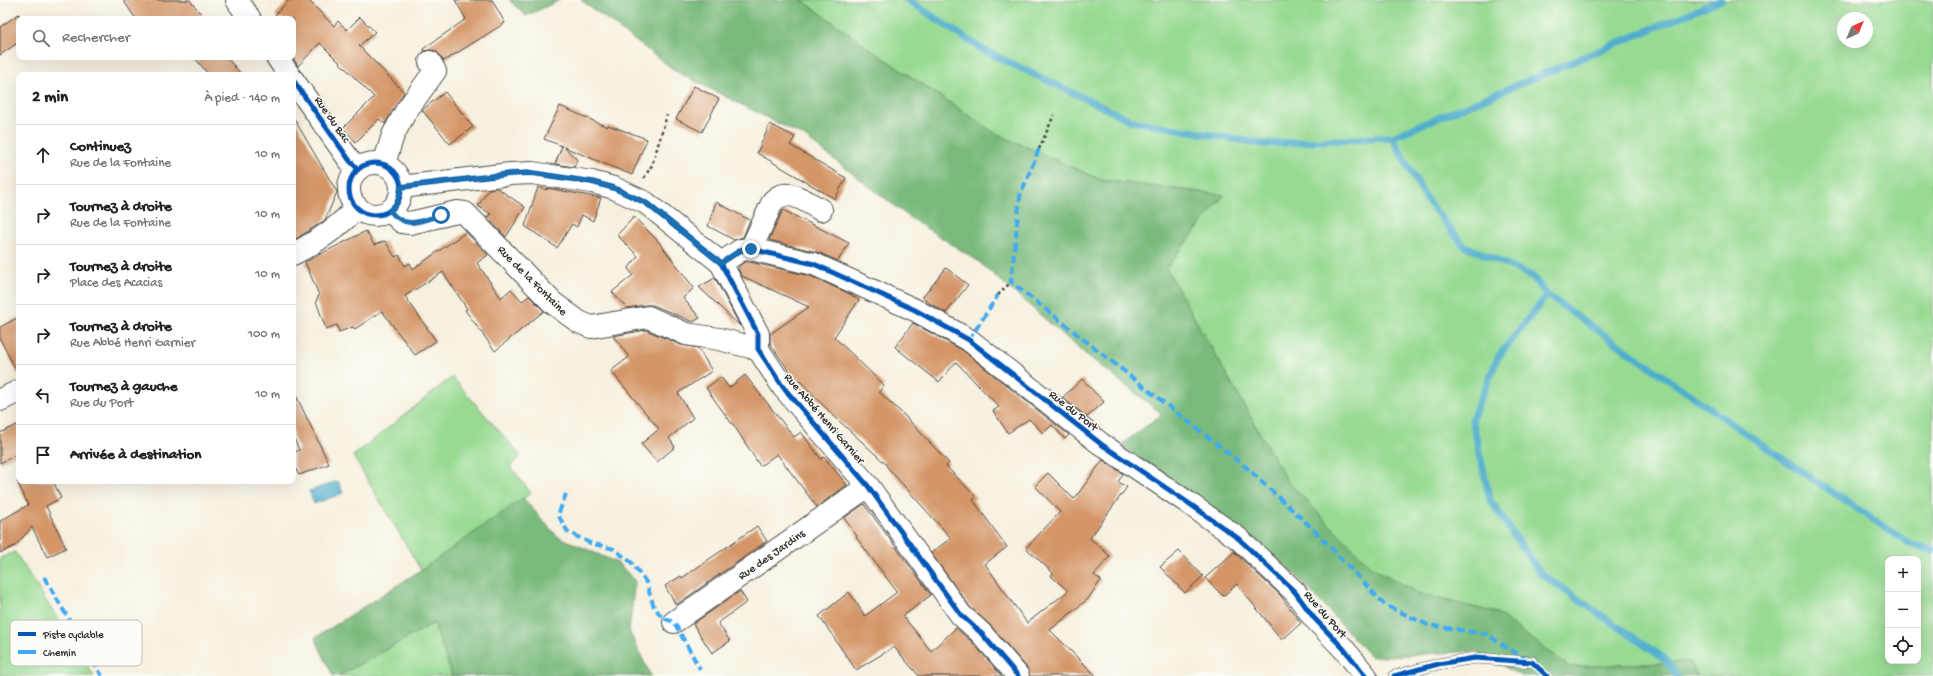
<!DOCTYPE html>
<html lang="fr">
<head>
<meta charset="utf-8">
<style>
  :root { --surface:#fff; --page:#f2f2f2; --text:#222; --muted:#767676; --line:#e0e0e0 }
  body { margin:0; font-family:"Gochi Hand",sans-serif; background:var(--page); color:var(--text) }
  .controls { position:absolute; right:12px; bottom:12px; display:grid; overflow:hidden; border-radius:8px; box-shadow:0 4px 16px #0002 }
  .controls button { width:36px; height:36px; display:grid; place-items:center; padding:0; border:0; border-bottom:1px solid var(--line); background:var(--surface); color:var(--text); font:20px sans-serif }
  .compass { position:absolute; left:1837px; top:12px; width:36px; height:36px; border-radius:50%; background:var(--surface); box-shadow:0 4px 16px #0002; rotate:44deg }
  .stop { position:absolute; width:12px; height:12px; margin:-9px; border:3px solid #1f6fb2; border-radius:50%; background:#fff }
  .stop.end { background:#1f6fb2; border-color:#fff; box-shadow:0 1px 4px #0008 }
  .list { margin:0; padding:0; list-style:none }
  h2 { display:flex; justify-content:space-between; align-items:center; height:52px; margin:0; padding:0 16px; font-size:17px }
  h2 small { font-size:13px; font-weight:400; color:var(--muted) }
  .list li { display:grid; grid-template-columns:26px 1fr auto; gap:12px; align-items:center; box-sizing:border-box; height:60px; padding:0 16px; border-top:1px solid var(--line) }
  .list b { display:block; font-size:15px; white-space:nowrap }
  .list p { margin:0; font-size:13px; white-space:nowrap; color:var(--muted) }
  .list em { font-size:13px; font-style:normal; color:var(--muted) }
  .icon { flex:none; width:22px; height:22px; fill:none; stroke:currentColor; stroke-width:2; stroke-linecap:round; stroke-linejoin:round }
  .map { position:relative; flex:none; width:1933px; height:676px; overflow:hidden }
  .search { position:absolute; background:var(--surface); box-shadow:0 4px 16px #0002; left:16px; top:16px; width:280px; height:44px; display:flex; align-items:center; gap:10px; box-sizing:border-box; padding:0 14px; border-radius:8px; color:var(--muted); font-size:15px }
  .panel { position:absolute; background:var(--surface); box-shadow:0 4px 16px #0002; left:16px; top:72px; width:280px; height:412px; border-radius:8px }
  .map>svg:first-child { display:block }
  .green { fill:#97da92; stroke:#61825e; fill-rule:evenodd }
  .forest { fill:#79ba7c; stroke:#527254 }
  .water { fill:#4fadcd; stroke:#3d6c7c }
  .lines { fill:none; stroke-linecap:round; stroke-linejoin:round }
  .stream { stroke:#4fadcd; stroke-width:7 }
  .building { fill:#d49667 }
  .service-casing { stroke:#494946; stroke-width:12 }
  .minor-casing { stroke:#494946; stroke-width:24 }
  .path { stroke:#494946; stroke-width:2.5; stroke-dasharray:3 3; stroke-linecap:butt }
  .service { stroke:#fff; stroke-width:11 }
  .minor { stroke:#fff; stroke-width:22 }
  .quiet { stroke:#3fa9f5; stroke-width:4; stroke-dasharray:8 4; stroke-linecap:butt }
  .cycleway-casing { stroke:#fdfcf7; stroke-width:8 }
  .cycleway { stroke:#0057b8; stroke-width:5 }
  .route { stroke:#1f6fb2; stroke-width:5 }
  .labels { text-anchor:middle; stroke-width:3; stroke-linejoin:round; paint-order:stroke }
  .street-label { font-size:12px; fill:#2b2b2b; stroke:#fdfcf7 }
  .key { fill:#fdfcf7; stroke:#bebdba; stroke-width:1 }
  .key-label { font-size:11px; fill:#2b2b2b }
</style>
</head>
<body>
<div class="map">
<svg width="1933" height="676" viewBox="0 0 1933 676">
  <rect width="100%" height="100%" fill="#fdfcf7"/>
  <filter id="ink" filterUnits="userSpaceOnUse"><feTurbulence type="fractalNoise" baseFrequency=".025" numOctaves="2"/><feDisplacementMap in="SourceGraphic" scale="8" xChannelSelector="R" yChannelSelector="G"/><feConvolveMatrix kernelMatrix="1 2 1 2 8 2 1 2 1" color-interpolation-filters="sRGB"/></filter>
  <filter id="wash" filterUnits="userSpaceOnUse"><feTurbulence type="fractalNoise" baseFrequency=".012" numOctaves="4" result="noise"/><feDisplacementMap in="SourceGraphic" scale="16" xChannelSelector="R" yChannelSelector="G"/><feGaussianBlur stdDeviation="0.9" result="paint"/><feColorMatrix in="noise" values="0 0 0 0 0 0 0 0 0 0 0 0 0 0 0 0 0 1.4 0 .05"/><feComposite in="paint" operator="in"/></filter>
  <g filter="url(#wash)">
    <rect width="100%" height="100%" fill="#f6f0de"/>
    <g class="green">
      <path d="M802,0H1933V676H1698L1689,662L1569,667L1497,613L1419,594L1370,567L1287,481L1166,268L1224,195L1101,180L995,133L877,54ZM1843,18H1867V42H1843ZM1888,559H1918V661H1888Z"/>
      <polygon points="452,377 521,456 510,466 531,493 421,570 353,456"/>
      <polygon points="15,552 94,676 0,676 0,558"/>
      <polygon points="434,623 452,676 338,676"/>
    </g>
    <g class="forest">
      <polygon points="509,0 560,0 526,16"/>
      <polygon points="581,0 802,0 877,54 995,133 1101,180 1224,195 1166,268 1287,481 1370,566 1419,594 1497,613 1569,667 1689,662 1698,676 1521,676 1475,651 1371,657 1291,570 1121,445 1162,414 1083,352 978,261 912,219 805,137 677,72"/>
      <polygon points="523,498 557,536 618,563 635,581 629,631 651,676 452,676 434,623 338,676 333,676 315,638 421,570"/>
    </g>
    <polygon class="water" points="338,481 343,493 314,504 309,491"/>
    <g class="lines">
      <g class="stream">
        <polyline points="908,0 983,50 1132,121 1263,144 1392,137 1721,0"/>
        <polyline points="1392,137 1426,199 1463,245 1532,276 1547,295 1498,357 1472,419 1490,500 1541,574 1665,659 1677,676"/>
        <polyline points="1547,295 1761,444 1910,544 1933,551"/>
      </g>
    </g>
    <g id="blocks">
      <g class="building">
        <polygon points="123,0 190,0 205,19 136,19"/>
        <polygon points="289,0 308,0 334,26 338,21 347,30 360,17 375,32 359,46 404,92 385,124 379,119 356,142 343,128 374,97 320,43 298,66 293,58 293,19 279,19 275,15"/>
        <polygon points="455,0 492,0 505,23 444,61 436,51 430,50 424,51 423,49 466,19"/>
        <polygon points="19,14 19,42 0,55 0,27"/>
        <polygon points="194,57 226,57 242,75 209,75"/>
        <polygon points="694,86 719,99 702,132 676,119"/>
        <polygon points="445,92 473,127 450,144 422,110"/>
        <polygon points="560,106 607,127 608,125 647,139 632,175 564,147 577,160 574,167 555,164 562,146 544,139"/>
        <polygon points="293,117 337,192 325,220 296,239 293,232"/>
        <polygon points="770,124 795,137 790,145 846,178 835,199 757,153"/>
        <polygon points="538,187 547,190 547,188 601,198 593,221 582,215 577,227 572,224 557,248 525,226"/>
        <polygon points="497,188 525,207 506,237 487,217 491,214 478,206 489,189"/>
        <polygon points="716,202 750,220 743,237 734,240 708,226"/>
        <polygon points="783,210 849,243 838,261 817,252 769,240"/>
        <polygon points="634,217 658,241 694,288 683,298 700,318 693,322 653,305 646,305 627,308 612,292 633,275 628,269 638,256 617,235"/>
        <polygon points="366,231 374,245 385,241 395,257 399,255 405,266 410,263 413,269 466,232 488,255 477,263 501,298 511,289 522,301 529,296 544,311 495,351 465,310 467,309 443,272 405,296 436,341 415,355 382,311 355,329 353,327 339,332 337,325 326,329 316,301 319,295 305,262"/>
        <polygon points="745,262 750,262 810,276 848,293 859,300 834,337 884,385 879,392 905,416 949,463 946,466 976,497 973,500 1007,547 985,564 1027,623 1068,591 1051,576 1053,573 1026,548 1060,512 1035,486 1048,473 1074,499 1103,460 1123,474 1118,482 1127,487 1090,538 1110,556 1094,575 1101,580 1088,599 1050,630 1096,676 1030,676 1027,668 990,625 970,607 931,553 951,538 887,467 887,465 836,418 788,369 773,348 770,342 770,334 809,307 742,276 738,269 740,265"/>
        <polygon points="946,268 968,285 946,313 929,303 923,297"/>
        <polygon points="715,278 740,326 699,287"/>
        <polygon points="19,317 19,376 0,339 0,327"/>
        <polygon points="913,323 962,350 1069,435 1065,439 1052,425 1043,433 1029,419 1008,433 993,411 999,407 956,362 939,382 895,347"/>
        <polygon points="646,330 681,345 698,348 712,371 678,393 693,418 669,438 675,447 657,462 641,444 659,429 611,371 629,357 613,336"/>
        <polygon points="745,375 794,437 801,432 821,459 824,457 847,485 817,507 777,454 760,466 733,424 732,424 706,388 721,377 729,388"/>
        <polygon points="1082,379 1104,402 1087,417 1062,398"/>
        <polygon points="293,389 329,464 299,475 293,464 293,453 299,450 293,436"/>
        <polygon points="19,424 19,453 0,463 0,433"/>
        <polygon points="17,481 53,481 61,498 46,506 66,548 47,557 32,527 15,546 0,553 0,521 28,505"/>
        <polygon points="864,504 931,595 903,616 931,651 956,628 972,642 1002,676 919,676 894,647 856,670 819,616 849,592 865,616 897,592 856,537 857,536 844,518"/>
        <polygon points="757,526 767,541 676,605 665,586 681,576 682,578"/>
        <polygon points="1179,551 1203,576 1185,593 1160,567"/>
        <polygon points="1234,552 1281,596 1301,623 1282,640 1237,584 1223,596 1205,578"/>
        <polygon points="740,591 747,602 718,623 730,641 712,653 693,624"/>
      </g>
    </g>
  </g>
  <g filter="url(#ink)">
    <use href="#blocks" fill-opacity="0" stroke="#494946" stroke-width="1"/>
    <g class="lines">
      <g class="service-casing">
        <polyline id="service" points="1394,676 1438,664 1475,658 1532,662"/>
      </g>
      <g class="minor-casing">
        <g id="minor">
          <polyline points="237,0 250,19"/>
          <polyline points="277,57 289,75"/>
          <polyline points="293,80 350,161 358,169"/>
          <circle cx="375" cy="189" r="26"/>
          <polyline points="384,164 393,135 406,111 435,71 430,62"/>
          <polyline points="401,187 510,174 532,173 592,182 614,188 646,203 721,263 758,334 758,349 783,387 868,486 961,615 981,633 1018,676"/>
          <polyline points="390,211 402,222 410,223 457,212 465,213 553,303 579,322 591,327 648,317 686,334 719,339 758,349"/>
          <path d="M751,249L773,201C787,186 807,202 821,210"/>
          <path d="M293,254C317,242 339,227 357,207"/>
          <polyline points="721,263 741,250 751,249 814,264 915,310 969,340 1101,444 1187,502 1239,539 1295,592 1314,618 1343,648 1366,676"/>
          <polyline points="0,400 19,391"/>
          <polyline points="674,622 868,486"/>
        </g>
      </g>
      <g class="path">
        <polyline points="1039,149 1054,115"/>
        <polyline points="644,178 652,165 667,115"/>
        <polyline points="998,295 1011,282"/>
      </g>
      <use href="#service" class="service"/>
      <use href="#minor" class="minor"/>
      <g class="quiet">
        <polyline points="1039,149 1020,196 1011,282 1247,468 1314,530 1385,605 1428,625 1486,634 1527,660"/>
        <polyline points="969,340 998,295"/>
        <polyline points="566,494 558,515 568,532 590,543 614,549 631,562 646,582 654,607 663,618 674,622 700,669"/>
        <polyline points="44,577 102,676"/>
      </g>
      <g class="cycleway-casing">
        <g id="cycleway">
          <polyline points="293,80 350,161 358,169"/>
          <circle cx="375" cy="189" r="26"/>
          <polyline points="401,187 510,174 532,173 592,182 614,188 646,203 721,263 758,334 758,349 783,387 868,486 961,615 981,633 1018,676"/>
          <polyline points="721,263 741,250 751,249 814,264 915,310 969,340 1101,444 1187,502 1239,539 1295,592 1314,618 1343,648 1366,676"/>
          <polyline points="1394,676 1438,664 1475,658 1532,662 1547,676"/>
        </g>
      </g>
      <use href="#cycleway" class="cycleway"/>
    </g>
  </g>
  <g class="lines" filter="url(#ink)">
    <path class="route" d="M441,215C420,221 406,230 390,211L397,203L401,187L510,174L532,173L592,182L614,188L646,203L721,263L741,250L751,249"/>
  </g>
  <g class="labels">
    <g class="street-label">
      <text transform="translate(333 119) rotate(55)" y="4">Rue du Bac</text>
      <text transform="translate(533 280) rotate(45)" y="4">Rue de la Fontaine</text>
      <text transform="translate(1074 410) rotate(38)" y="4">Rue du Port</text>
      <text transform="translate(825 418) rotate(49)" y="4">Rue Abbé Henri Garnier</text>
      <text transform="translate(771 554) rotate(-35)" y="4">Rue des Jardins</text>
      <text transform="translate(1326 614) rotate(49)" y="4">Rue du Port</text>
    </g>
  </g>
  <rect x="10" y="620" width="132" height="46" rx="6" class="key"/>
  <rect x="18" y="632" width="18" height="4" fill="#0057b8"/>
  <rect x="18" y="650" width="18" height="4" fill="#3fa9f5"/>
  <g class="key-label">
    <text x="43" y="638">Piste cyclable</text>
    <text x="43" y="656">Chemin</text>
  </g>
</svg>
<div class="controls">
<button>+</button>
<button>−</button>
<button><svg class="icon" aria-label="locate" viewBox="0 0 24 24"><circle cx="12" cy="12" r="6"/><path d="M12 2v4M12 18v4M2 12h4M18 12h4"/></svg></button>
</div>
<svg class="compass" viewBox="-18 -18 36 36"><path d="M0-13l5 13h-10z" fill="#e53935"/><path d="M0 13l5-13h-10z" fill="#767676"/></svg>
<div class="stop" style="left:441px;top:215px"></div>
<div class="stop end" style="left:751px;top:249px"></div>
<div class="search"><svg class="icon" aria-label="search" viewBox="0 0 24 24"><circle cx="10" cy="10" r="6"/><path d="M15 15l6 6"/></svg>Rechercher</div>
<section class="panel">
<h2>2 min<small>À pied · 140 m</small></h2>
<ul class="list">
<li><svg class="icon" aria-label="ahead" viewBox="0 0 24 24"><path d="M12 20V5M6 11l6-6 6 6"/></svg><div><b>Continuez</b><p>Rue de la Fontaine</p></div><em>10 m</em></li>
<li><svg class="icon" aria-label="right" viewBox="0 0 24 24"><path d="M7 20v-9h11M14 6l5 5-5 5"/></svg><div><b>Tournez à droite</b><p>Rue de la Fontaine</p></div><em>10 m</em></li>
<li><svg class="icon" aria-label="right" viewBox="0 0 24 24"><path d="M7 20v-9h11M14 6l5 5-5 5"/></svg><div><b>Tournez à droite</b><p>Place des Acacias</p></div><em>10 m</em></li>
<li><svg class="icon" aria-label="right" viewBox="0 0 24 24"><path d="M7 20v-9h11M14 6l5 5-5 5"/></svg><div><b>Tournez à droite</b><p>Rue Abbé Henri Garnier</p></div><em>100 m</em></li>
<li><svg class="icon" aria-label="left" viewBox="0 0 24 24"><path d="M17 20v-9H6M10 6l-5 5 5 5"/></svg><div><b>Tournez à gauche</b><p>Rue du Port</p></div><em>10 m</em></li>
<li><svg class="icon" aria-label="arrive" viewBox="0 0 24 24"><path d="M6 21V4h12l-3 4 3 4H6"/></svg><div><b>Arrivée à destination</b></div></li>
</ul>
</section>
</div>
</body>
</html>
